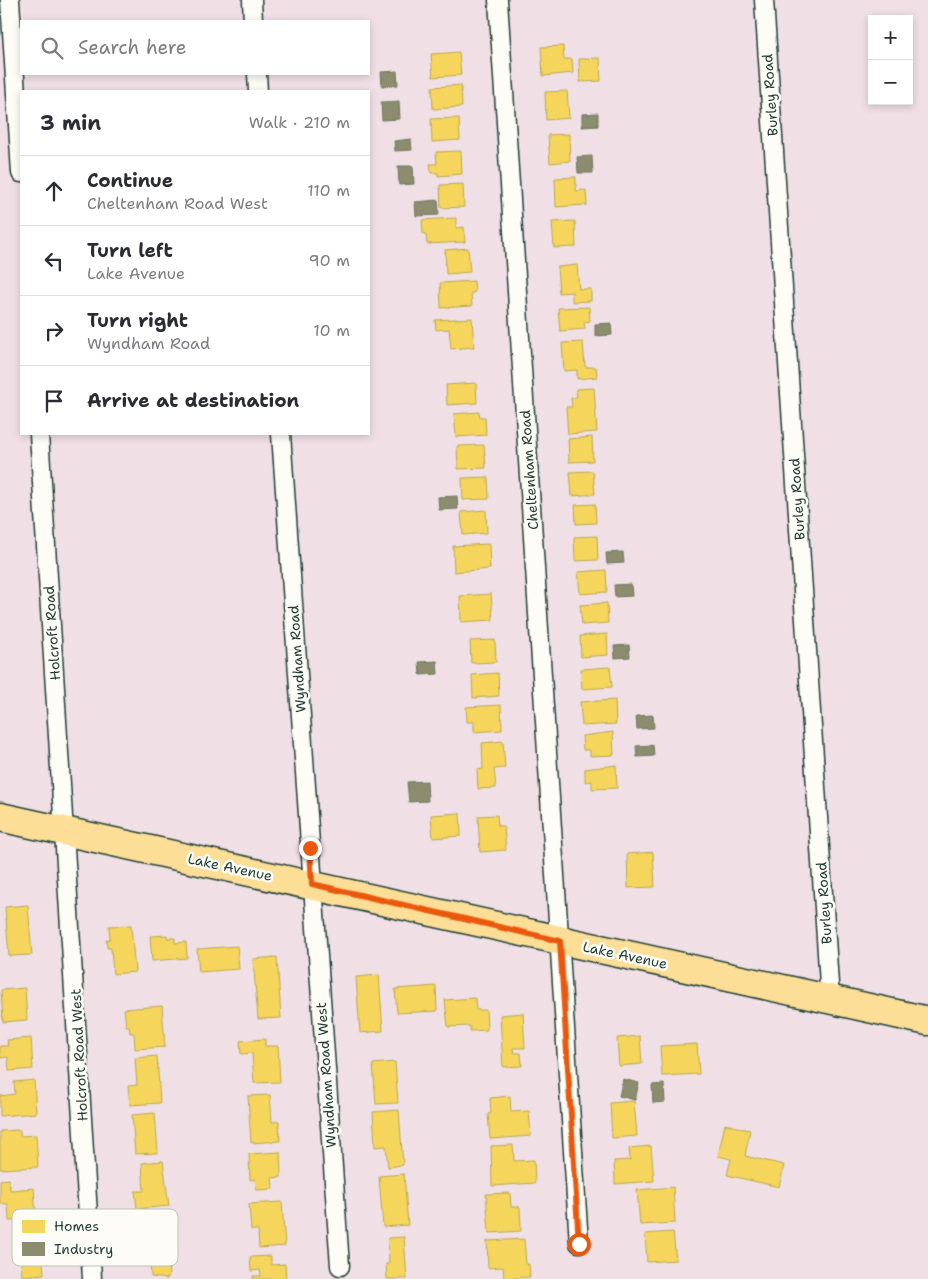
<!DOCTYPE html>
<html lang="en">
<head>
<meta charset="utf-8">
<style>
  :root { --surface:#fff; --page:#f2f2f3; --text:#2b2b33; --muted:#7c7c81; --line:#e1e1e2 }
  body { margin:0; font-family:"Shantell Sans",sans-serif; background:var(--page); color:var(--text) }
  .controls { position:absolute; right:15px; top:15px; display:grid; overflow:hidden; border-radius:0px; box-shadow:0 2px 8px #0003 }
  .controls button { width:45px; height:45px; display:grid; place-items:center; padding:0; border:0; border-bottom:1px solid var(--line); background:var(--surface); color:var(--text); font:25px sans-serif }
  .stop { position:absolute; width:15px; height:15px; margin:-11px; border:4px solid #ea580c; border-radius:50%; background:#fff }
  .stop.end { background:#ea580c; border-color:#fff; box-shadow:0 1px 5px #0008 }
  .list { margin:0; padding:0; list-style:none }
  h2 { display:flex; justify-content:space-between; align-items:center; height:65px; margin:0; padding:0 20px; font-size:21px }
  h2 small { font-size:16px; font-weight:400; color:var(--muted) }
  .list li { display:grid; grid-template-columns:32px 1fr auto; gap:15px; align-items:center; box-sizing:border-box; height:70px; padding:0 20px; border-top:1px solid var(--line) }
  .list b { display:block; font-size:19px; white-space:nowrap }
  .list p { margin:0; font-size:16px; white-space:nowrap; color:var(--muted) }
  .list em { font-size:16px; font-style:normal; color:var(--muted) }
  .icon { flex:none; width:28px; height:28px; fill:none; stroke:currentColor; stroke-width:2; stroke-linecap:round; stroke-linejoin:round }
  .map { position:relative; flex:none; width:928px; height:1279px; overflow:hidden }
  .search { position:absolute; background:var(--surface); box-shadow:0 2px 8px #0003; left:20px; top:20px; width:350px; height:55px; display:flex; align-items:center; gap:12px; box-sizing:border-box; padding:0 18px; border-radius:0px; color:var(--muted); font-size:19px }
  .panel { position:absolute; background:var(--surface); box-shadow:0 2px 8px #0003; left:20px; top:90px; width:350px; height:345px; border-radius:0px }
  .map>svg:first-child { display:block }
  .homes { fill:#f6d55c; stroke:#b6a750 }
  .industry { fill:#8c8c6e; stroke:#6b745d }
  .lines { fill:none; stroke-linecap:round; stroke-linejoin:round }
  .minor-casing { stroke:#1f3d34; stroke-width:21 }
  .primary-casing { stroke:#1f3d34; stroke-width:31 }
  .minor { stroke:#fdfcf7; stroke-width:18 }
  .primary { stroke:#fcde96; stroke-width:28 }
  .route { stroke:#ea580c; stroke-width:6 }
  .labels { text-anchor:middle; stroke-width:5; stroke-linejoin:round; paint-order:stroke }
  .street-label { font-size:14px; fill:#1f3d34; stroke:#fdfcf7 }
  .key { fill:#fdfcf7; stroke:#bac3bc; stroke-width:1 }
  .key-label { font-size:14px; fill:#1f3d34 }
</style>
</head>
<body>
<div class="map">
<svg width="928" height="1279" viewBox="0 0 928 1279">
  <rect width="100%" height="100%" fill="#f0e0e6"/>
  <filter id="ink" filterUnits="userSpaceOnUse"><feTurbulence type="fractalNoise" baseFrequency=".02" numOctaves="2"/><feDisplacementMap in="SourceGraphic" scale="10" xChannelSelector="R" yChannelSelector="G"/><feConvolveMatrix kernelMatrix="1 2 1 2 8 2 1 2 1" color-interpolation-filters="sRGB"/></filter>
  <g filter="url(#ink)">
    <g class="homes">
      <polygon points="563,46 564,59 572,59 573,73 543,76 541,47"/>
      <polygon points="459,52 461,75 433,77 431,54"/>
      <polygon points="600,58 601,81 580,82 579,59"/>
      <polygon points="461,85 462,107 433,109 432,87"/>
      <polygon points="567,91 569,118 546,120 545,92"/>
      <polygon points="459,118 460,140 432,142 431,119"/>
      <polygon points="569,134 570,161 550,163 548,135"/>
      <polygon points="461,151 462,174 438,176 438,173 431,173 430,164 437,164 436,152"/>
      <polygon points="576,177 576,191 586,190 587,205 556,207 555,178"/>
      <polygon points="463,184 464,207 441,208 440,185"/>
      <polygon points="456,218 456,228 464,227 465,242 427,244 426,234 423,234 422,220"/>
      <polygon points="575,221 576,247 554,248 552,222"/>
      <polygon points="468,248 470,272 446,274 445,250"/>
      <polygon points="577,265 579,289 591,289 591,301 572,302 572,292 559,293 557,267"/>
      <polygon points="474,281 475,292 471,293 472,306 441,308 440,283"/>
      <polygon points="589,307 590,321 584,322 585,329 560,331 558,308"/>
      <polygon points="472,318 474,347 451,349 449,329 436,330 435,320"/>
      <polygon points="583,342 585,367 596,367 597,377 577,379 577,370 564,371 562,343"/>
      <polygon points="476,383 477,403 447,405 446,385"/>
      <polygon points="594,388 597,432 568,434 566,407 572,407 571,398 577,397 576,389"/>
      <polygon points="479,412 480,417 485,417 486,435 456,437 454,414"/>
      <polygon points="592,437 593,461 569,462 568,439"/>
      <polygon points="484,445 486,468 458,469 457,446"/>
      <polygon points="593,471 595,494 572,496 570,472"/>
      <polygon points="488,477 489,499 463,500 462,478"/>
      <polygon points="595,504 596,523 576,524 575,505"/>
      <polygon points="486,510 487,533 463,535 461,512"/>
      <polygon points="597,536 598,560 575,561 574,537"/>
      <polygon points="489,544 490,569 454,572 453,546"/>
      <polygon points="606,570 607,592 580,594 578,572"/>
      <polygon points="491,594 493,620 461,622 460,596"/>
      <polygon points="607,603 608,623 582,625 580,605"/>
      <polygon points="607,634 608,655 581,657 580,636"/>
      <polygon points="495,640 496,662 471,663 470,641"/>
      <polygon points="610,667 612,687 582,689 581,669"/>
      <polygon points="498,673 499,696 473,698 472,675"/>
      <polygon points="615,700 616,724 582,726 580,702"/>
      <polygon points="501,705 502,730 474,732 474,722 467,722 466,707"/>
      <polygon points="613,732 614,755 590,756 590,750 583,750 582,736"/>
      <polygon points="503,741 505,768 494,769 496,788 478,789 477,770 483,769 482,743"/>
      <polygon points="616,765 617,788 592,789 592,781 585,782 585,769"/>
      <polygon points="460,813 461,836 433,838 431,815"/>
      <polygon points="497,815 498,826 504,826 506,850 480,852 478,816"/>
      <polygon points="653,852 655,887 628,888 627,854"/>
      <polygon points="28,905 32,955 9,956 5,907"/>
      <polygon points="131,925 135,972 113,974 111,948 107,948 106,940 110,939 109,926"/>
      <polygon points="167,935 167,938 175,938 175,943 186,942 187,958 152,961 150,936"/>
      <polygon points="237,946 239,969 199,972 197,949"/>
      <polygon points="277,957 281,1018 258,1019 253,959"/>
      <polygon points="379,975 383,1031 360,1033 356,977"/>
      <polygon points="436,986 437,1011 397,1013 395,989"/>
      <polygon points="25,988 27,1020 3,1022 1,990"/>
      <polygon points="475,998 476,1010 486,1010 487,1030 470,1031 470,1026 448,1027 445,1000"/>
      <polygon points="162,1006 165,1047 135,1049 134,1033 130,1033 129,1026 126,1026 124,1009"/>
      <polygon points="523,1013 525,1048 513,1048 514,1053 521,1053 522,1066 503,1067 500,1015"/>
      <polygon points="640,1036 642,1064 619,1066 617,1038"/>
      <polygon points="31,1038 33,1069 9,1071 8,1057 0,1058 0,1046 8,1046 7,1040"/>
      <polygon points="265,1039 265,1046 278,1046 280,1082 254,1083 252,1053 241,1054 240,1041"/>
      <polygon points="697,1044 699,1074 662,1076 660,1046"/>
      <polygon points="157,1056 160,1103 130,1105 128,1086 137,1085 135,1058"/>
      <polygon points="395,1062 398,1103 376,1104 373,1064"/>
      <polygon points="34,1080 36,1113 0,1116 0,1096 15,1094 14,1082"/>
      <polygon points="270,1095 272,1122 279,1121 280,1141 251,1143 248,1096"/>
      <polygon points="510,1096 511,1112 529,1111 531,1136 490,1139 488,1114 491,1113 490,1098"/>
      <polygon points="634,1101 637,1136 612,1138 610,1103"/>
      <polygon points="399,1110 403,1165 388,1167 386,1146 375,1147 373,1112"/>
      <polygon points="155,1113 158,1153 135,1154 132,1115"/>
      <polygon points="725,1124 750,1130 745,1156 784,1165 779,1187 727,1175 731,1159 718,1156"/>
      <polygon points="20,1130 20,1136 36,1135 38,1167 0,1169 0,1131"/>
      <polygon points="513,1145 514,1161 534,1160 535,1183 492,1186 491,1146"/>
      <polygon points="651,1146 654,1181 615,1184 614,1161 630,1160 629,1148"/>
      <polygon points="280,1152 281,1177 272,1178 273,1189 256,1190 255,1179 250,1180 249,1154"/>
      <polygon points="163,1161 169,1206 137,1209 135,1191 144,1191 142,1163"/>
      <polygon points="404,1174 408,1225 383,1227 379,1176"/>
      <polygon points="9,1179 10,1190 34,1188 36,1219 9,1221 8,1204 0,1204 0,1180"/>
      <polygon points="673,1187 675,1223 640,1225 637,1190"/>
      <polygon points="510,1193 511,1207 520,1207 521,1231 489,1233 486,1194"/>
      <polygon points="282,1202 285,1246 259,1248 258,1230 251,1230 249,1204"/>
      <polygon points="673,1232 676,1260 647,1262 645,1234"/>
      <polygon points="41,1236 44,1274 22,1276 19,1238"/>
      <polygon points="404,1237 407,1279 387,1279 386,1264 389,1264 388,1238"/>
      <polygon points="524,1239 526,1264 529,1264 530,1277 504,1279 503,1267 488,1268 487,1241"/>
      <polygon points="271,1256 271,1265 285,1264 286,1279 253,1279 253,1276 261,1276 260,1270 251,1271 250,1257"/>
      <polygon points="168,1262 169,1276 167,1279 151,1277 150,1263"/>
    </g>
    <g class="industry">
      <polygon points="397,71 398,85 382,86 381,72"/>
      <polygon points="399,101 400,119 382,120 381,102"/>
      <polygon points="598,113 598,126 582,127 582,114"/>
      <polygon points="411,139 412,150 395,151 394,141"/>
      <polygon points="592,156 593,173 578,173 577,157"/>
      <polygon points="398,166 413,166 414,184 399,185"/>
      <polygon points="438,200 439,215 416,216 415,202"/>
      <polygon points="611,323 612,335 595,336 595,324"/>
      <polygon points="457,496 458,509 439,510 438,497"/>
      <polygon points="623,552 624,563 607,564 606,553"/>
      <polygon points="631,584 632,596 615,597 614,585"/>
      <polygon points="629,645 630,657 615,658 614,646"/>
      <polygon points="437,661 438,674 420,675 419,662"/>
      <polygon points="653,715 654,728 637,729 636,716"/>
      <polygon points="653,745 654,756 637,757 636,746"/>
      <polygon points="427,781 428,801 409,802 407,782"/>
      <polygon points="623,1079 639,1083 635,1100 619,1096"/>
      <polygon points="664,1084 665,1102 653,1103 652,1085"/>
    </g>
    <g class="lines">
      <g class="minor-casing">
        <g id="minor">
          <polyline points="10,0 21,173"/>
          <polyline points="252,0 253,21"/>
          <polyline points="498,0 579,1243"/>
          <polyline points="764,0 830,999"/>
          <polyline points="257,74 258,91"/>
          <polyline points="39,434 92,1278"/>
          <polyline points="281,434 340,1266"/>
        </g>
      </g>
      <g class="primary-casing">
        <polyline id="primary" points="0,817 928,1021"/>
      </g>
      <use href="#minor" class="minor"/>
      <use href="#primary" class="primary"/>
    </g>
  </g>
  <g class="lines" filter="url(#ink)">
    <polyline class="route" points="310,848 312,884 560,941 579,1244"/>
  </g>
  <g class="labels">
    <g class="street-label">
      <text transform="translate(770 95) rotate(-94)" y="5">Burley Road</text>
      <text transform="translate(529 470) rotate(-94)" y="5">Cheltenham Road</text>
      <text transform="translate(797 499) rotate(-94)" y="5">Burley Road</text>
      <text transform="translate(52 633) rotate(-94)" y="5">Holcroft Road</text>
      <text transform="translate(297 659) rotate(-94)" y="5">Wyndham Road</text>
      <text transform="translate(230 867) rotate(12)" y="5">Lake Avenue</text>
      <text transform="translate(824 903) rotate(-94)" y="5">Burley Road</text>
      <text transform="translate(625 955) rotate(12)" y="5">Lake Avenue</text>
      <text transform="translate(79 1055) rotate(-93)" y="5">Holcroft Road West</text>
      <text transform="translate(326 1075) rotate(-94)" y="5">Wyndham Road West</text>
    </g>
  </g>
  <rect x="12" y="1209" width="166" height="57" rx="8" class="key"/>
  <rect x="22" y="1220" width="23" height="13" fill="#f6d55c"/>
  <rect x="22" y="1242" width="23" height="14" fill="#8c8c6e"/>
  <g class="key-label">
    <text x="54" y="1231">Homes</text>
    <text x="54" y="1254">Industry</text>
  </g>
</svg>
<div class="controls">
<button>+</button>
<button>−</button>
</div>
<div class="stop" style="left:579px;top:1244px"></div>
<div class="stop end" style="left:310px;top:848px"></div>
<div class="search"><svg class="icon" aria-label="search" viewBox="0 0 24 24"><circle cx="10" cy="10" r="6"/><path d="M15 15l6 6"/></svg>Search here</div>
<section class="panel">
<h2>3 min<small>Walk · 210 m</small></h2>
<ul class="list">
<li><svg class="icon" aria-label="ahead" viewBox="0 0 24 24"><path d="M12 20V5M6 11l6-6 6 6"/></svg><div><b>Continue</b><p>Cheltenham Road West</p></div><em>110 m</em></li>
<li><svg class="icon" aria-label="left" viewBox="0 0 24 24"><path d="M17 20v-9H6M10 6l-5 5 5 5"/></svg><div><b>Turn left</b><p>Lake Avenue</p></div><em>90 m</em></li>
<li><svg class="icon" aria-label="right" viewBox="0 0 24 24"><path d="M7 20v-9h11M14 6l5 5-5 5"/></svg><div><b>Turn right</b><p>Wyndham Road</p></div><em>10 m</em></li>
<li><svg class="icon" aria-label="arrive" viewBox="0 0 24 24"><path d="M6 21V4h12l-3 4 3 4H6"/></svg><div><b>Arrive at destination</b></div></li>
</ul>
</section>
</div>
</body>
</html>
